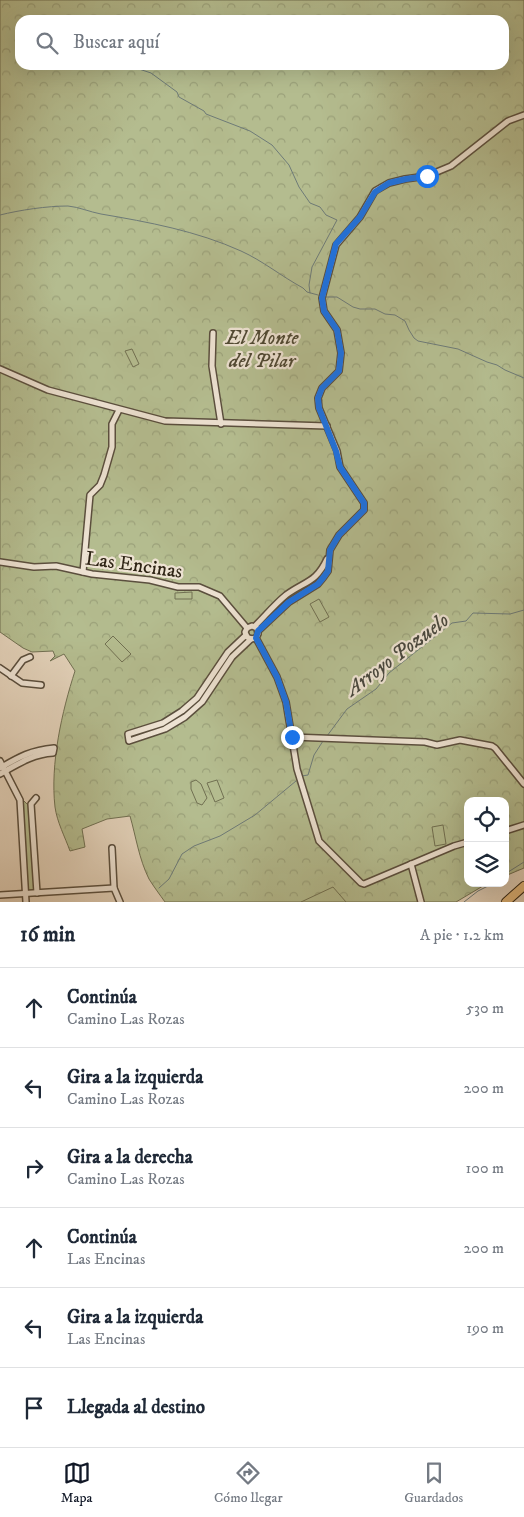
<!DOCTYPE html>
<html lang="es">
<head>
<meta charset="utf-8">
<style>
  :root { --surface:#fff; --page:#f2f2f3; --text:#1f2937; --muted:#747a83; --line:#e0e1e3; --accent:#111827 }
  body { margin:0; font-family:"IM FELL DW Pica",serif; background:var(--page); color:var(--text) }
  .controls { position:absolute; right:15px; bottom:15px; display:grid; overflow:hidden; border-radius:10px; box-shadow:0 5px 20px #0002 }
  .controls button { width:45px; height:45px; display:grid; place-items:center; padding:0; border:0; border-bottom:1px solid var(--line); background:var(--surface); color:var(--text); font:25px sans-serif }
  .stop { position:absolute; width:15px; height:15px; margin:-11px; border:4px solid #1a73e8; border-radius:50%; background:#fff }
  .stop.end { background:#1a73e8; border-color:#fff; box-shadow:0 1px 5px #0008 }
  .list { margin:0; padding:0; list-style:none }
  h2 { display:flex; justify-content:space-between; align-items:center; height:65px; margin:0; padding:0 20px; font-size:21px }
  h2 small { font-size:16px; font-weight:400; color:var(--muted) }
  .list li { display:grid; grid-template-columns:32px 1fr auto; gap:15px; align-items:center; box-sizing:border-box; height:80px; padding:0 20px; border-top:1px solid var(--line) }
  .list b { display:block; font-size:19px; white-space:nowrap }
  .list p { margin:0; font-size:16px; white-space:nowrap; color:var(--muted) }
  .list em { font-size:16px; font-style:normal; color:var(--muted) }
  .icon { flex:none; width:28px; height:28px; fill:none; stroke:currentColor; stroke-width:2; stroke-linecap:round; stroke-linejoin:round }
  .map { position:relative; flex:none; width:524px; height:902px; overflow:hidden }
  .search { position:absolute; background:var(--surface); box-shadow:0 5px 20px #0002; left:15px; right:15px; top:15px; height:55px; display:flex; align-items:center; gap:12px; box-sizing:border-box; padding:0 18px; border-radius:15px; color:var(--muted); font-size:19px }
  .sheet { height:545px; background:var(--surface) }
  nav { display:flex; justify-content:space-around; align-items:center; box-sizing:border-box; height:70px; border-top:1px solid var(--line); background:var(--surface); font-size:14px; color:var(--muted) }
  nav a { display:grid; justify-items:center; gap:2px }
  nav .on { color:var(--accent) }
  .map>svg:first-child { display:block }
  .forest { fill:url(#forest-crowns); stroke:#717052; fill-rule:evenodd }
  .garden { fill:#b4bc8f; stroke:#717052 }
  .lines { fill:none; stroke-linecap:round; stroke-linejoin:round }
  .stream { stroke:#6e7b78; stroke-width:1 }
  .minor-casing { stroke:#5b4f3e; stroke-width:8 }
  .highway-casing { stroke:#2e2314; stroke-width:10 }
  .minor { stroke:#ede2d2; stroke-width:5 }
  .highway { stroke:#e2b97d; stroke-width:8 }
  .route { stroke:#1a73e8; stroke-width:6 }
  .labels { text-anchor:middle; stroke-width:4.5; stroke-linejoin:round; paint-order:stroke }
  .park-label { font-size:20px; font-style:italic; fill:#504933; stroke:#ede2d2 }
  .street-label { font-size:20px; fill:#2e2314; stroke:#ede2d2 }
  .water-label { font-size:21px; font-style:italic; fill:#49483e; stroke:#ede2d2 }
</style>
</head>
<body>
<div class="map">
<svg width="524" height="902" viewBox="0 0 524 902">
  <defs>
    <pattern id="forest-crowns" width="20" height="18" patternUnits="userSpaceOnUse" patternTransform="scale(1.25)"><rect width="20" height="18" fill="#b4bc8f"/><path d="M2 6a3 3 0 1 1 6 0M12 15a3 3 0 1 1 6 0" fill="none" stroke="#9ba17a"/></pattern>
  </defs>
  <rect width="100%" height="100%" fill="#e3d2ba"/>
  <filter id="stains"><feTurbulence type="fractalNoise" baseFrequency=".004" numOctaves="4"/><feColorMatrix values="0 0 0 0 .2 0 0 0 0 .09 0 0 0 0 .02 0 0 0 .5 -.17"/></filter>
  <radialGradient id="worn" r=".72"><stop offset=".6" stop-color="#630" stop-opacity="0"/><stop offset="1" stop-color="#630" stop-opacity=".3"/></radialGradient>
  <path class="forest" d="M0,0H524V868L505,876V801H468V883H488L456,902H165C160,895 154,887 149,879C139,859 136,837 130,816L107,819L82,829L85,847L70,851C65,837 57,822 55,807C50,764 62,711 75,671L64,654L50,661L55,656L53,651L32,652L23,648L0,632ZM20,20H504V65H20Z"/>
  <g class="garden">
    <polygon points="132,349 139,364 133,367 125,351"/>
    <polygon points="192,592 192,599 175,599 175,593"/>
    <polygon points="319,599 329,617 320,622 310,604"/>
    <polygon points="113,636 131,654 122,662 105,644"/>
    <polygon points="196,780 201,784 207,798 202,805 197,803 191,789 191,782"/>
    <polygon points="217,780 224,798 215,802 207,783"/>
    <polygon points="21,801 24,801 30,807 35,889 33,891 29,891 27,889"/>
    <polygon points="443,825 446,844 435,846 432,827"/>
    <polygon points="333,887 346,902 301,902"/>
  </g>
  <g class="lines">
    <g class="stream">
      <polyline points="135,65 139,69 151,73 177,92 179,97 204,111 206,114 250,131 272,145 289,165 299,187 310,203 320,207 326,215 337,220 312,267 309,285 310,293"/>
      <path d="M0,215C20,210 47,206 68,206C79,207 90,212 101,214C148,222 197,231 241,251C263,261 281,276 303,288L307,292L318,295"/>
      <polyline points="325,297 337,297 353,307 360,309 375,309 385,314 395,315 405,321 409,330 414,338 418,341 458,349 487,362 497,365 505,370 524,378"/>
      <polyline points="327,736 347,709 376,689 389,673 452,623 466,621 473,613 510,614 524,610"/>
      <polyline points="302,776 308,775 314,755 323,741"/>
      <polyline points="505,874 524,862"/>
      <polyline points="159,888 169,879 182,854 194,846 220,836 255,815 296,781"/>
      <polyline points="464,902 478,891 494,883"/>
    </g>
    <g class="minor-casing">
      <g id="minor">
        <polyline points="213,333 212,366 221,424"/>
        <polyline points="0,369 48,390 165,421 327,426"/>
        <polyline points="0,562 34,567 56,566 92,574 150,580 178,587 199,587 220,596 247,628"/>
        <polyline points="83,572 90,495 100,485 104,475 112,447 112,424 119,410"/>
        <path d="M255,626C265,616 275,604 286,595C305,581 316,583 327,559"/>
        <polyline points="258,631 289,602 318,584 323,578 328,571 330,550 339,535 364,510 364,503 340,467 337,451 319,408 318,398 322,388 339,371 341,353 337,330 324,311 322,298 336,245 360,217 375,191 389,183 405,179 427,176 451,166 508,121 524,115"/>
        <polyline points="246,635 228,652 197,698 182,711 163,723 128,734 129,741 165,729 185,717 202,702 232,657 251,639"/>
        <polyline points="256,638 251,639 247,637 245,632 247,628 252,626 257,628 258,634 256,638 277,677 286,702 297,769 319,841 361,883 364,884 454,846 468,842"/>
        <polyline points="0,668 22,683 41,685"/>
        <polyline points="11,676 23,660 30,657"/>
        <polyline points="292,737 425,742 437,745 460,740 492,746 495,748 524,784"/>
        <polyline points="0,761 20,800 26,902"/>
        <path d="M0,768C19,757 31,750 54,748L53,753C33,754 18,764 0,774"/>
        <polyline points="36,798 31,804 37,893"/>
        <polyline points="505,831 524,825"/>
        <polyline points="112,848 114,888 120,902"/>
        <polyline points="411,864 421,902"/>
        <polyline points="0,895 114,888"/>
      </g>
    </g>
    <g class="highway-casing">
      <polyline id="highway" points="506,902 524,886"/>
    </g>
    <use href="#minor" class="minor"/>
    <use href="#highway" class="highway"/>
  </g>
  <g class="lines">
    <polyline class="route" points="292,737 286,702 277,677 256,638 258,631 289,602 318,584 323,578 328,571 330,550 339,535 364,510 364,503 340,467 336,451 319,408 318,398 322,388 339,371 341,353 337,330 324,311 322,298 336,244 360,217 375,192 389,183 406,179 427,176"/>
  </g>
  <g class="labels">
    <g class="park-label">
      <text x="262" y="344">El Monte<tspan x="262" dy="23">del Pilar</tspan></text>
    </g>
    <g class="street-label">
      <text transform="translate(134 564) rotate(8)" y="7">Las Encinas</text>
    </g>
    <g class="water-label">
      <text transform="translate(397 654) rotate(-37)" y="7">Arroyo Pozuelo</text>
    </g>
  </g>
  <rect width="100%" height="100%" filter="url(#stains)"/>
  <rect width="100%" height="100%" fill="url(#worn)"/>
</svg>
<div class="controls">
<button><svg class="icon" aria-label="locate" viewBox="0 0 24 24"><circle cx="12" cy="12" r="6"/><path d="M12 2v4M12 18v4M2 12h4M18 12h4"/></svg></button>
<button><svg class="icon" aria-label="layers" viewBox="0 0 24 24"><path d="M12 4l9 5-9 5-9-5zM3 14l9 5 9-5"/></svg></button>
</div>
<div class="stop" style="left:427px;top:176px"></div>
<div class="stop end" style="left:292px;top:737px"></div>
<div class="search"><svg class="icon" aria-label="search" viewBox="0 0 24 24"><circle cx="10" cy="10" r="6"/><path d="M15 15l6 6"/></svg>Buscar aquí</div>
</div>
<section class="sheet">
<h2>16 min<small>A pie · 1.2 km</small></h2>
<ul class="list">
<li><svg class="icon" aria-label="ahead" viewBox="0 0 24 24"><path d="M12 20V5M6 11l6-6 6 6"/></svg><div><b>Continúa</b><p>Camino Las Rozas</p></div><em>530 m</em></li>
<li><svg class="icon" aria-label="left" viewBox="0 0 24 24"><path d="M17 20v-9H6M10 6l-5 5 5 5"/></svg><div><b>Gira a la izquierda</b><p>Camino Las Rozas</p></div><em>200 m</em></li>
<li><svg class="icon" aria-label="right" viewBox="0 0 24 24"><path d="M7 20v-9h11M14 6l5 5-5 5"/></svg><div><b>Gira a la derecha</b><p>Camino Las Rozas</p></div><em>100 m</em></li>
<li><svg class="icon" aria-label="ahead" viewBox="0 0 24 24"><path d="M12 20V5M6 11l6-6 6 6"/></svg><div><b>Continúa</b><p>Las Encinas</p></div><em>200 m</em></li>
<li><svg class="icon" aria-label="left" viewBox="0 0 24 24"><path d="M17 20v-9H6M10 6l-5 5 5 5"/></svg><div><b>Gira a la izquierda</b><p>Las Encinas</p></div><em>190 m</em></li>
<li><svg class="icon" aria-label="arrive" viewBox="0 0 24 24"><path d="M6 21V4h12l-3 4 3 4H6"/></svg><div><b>Llegada al destino</b></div></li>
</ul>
</section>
<nav>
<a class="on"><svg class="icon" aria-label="map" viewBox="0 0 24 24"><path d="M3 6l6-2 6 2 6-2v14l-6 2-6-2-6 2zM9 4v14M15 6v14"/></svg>Mapa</a>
<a><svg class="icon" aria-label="directions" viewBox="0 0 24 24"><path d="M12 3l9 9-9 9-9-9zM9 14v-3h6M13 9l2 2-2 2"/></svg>Cómo llegar</a>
<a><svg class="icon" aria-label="saved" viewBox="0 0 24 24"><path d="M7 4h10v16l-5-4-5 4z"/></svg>Guardados</a>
</nav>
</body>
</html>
